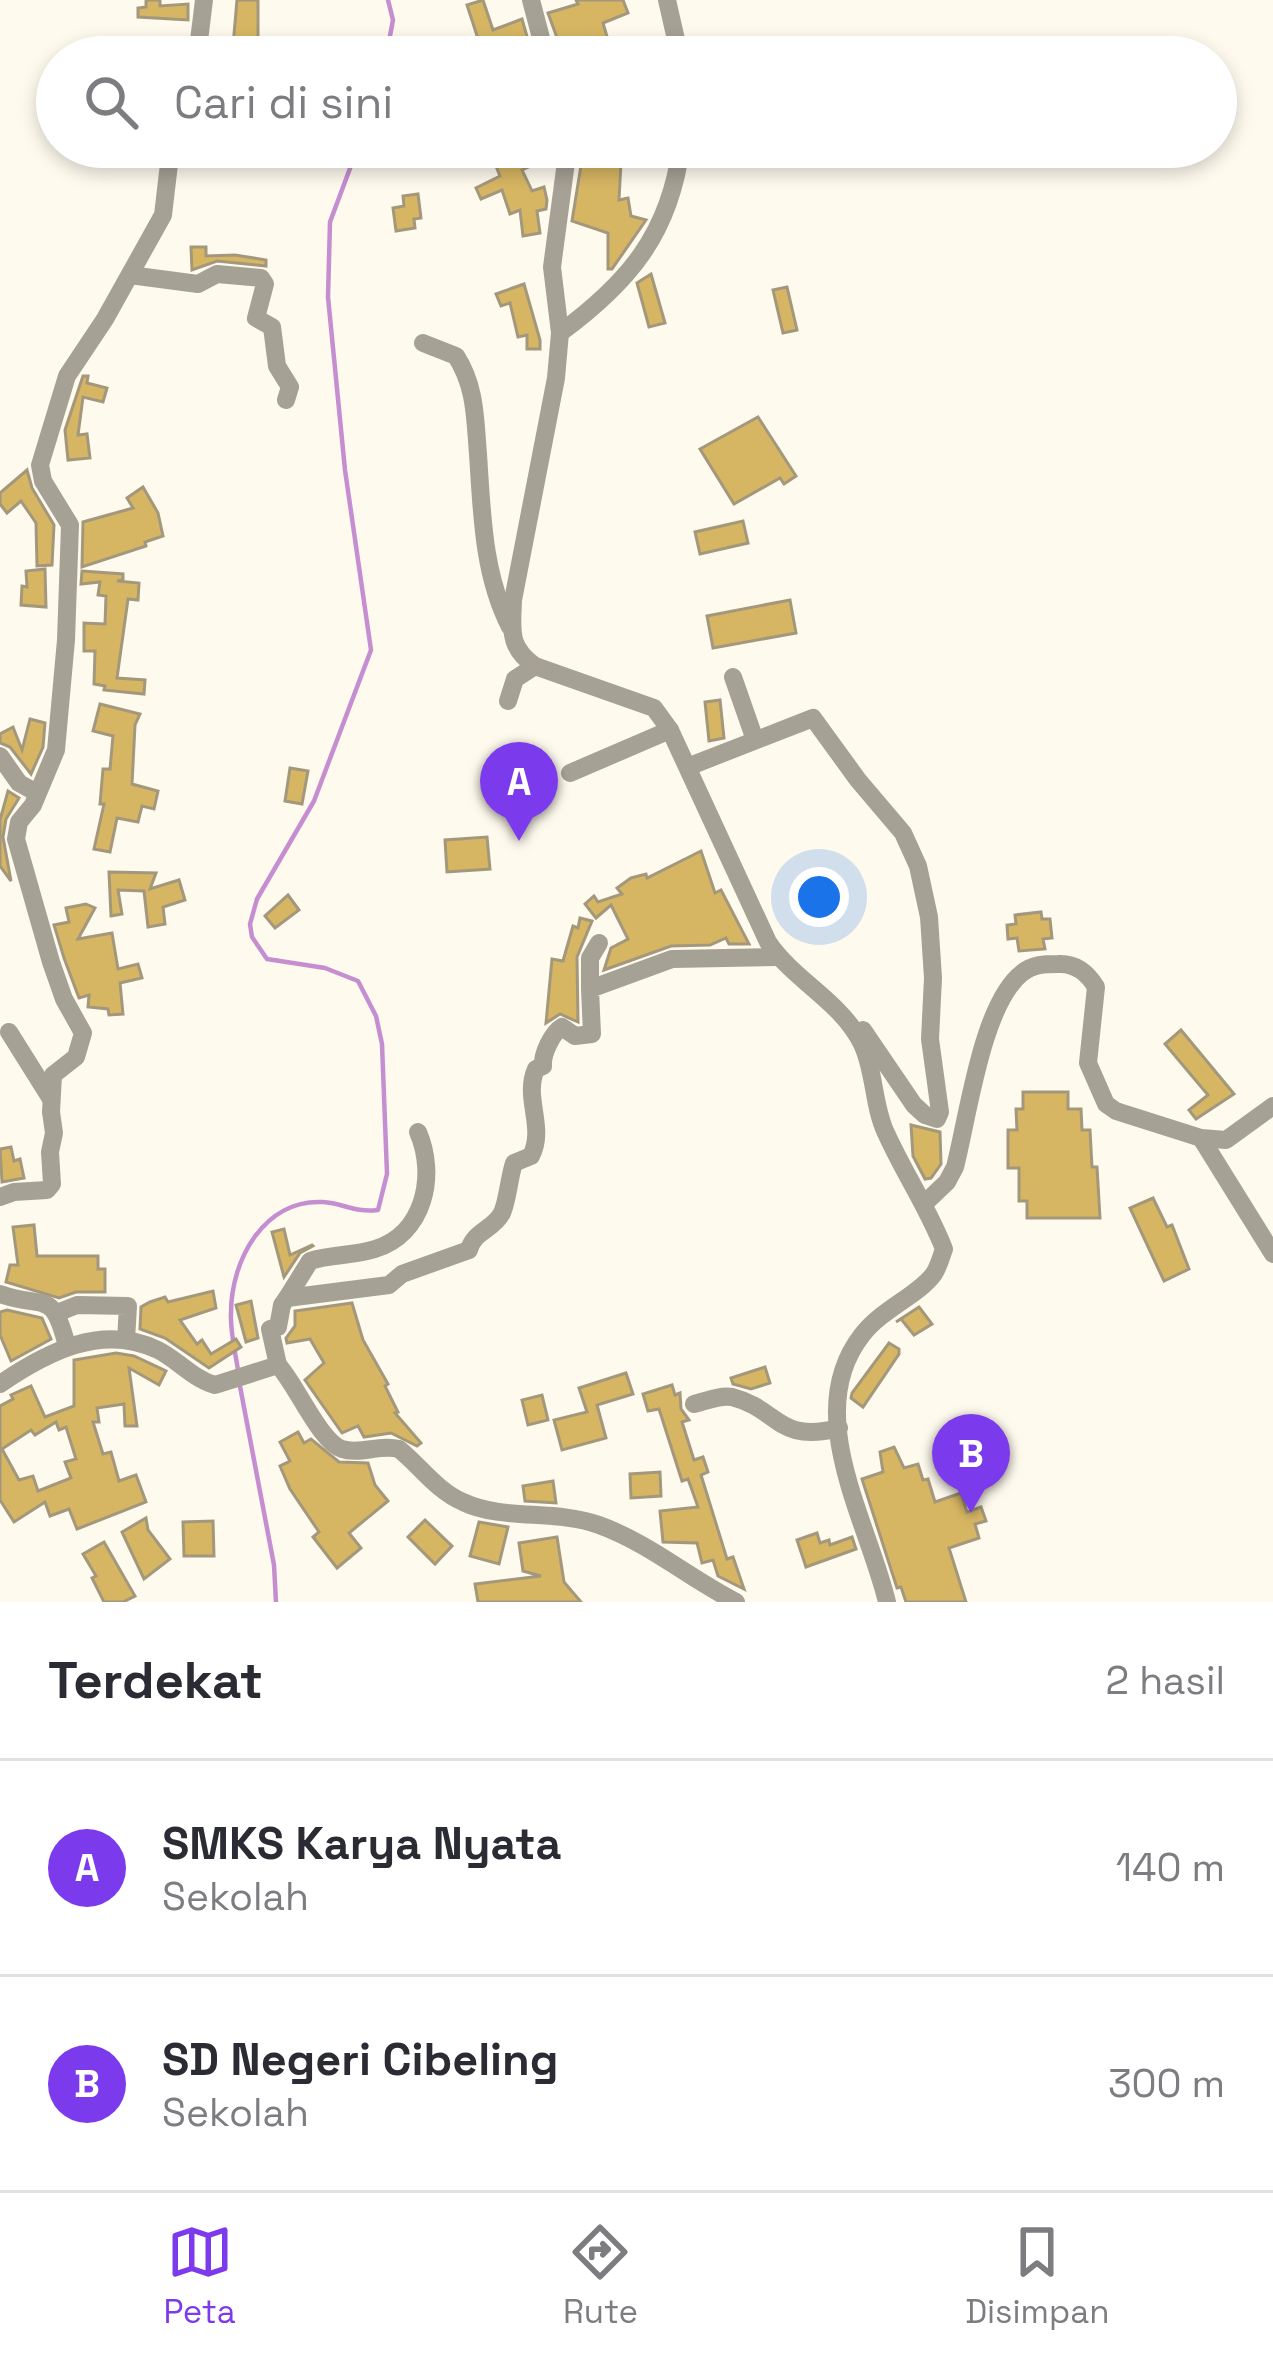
<!DOCTYPE html>
<html lang="id">
<head>
<meta charset="utf-8">
<style>
  :root { --surface:#fff; --page:#f2f2f3; --text:#2b2b33; --muted:#7c7c81; --line:#e1e1e2; --accent:#7c3aed }
  body { margin:0; font-family:"Space Grotesk",sans-serif; background:var(--page); color:var(--text) }
  .you { position:absolute; left:819px; top:897px; width:42px; height:42px; margin:-30px; border:9px solid #fff; border-radius:50%; background:#1a73e8; box-shadow:0 0 0 18px #1a73e833 }
  .badge { display:grid; place-items:center; width:78px; height:78px; border-radius:50%; background:var(--accent); color:#fff; font-size:39px; font-weight:700 }
  .pin { position:absolute; translate:-50% -99px; filter:drop-shadow(0 3px 6px #0008) }
  .pin::after { content:''; position:absolute; top:63px; width:42px; height:36px; background:inherit; clip-path:polygon(0 0,100% 0,50% 100%) }
  .list { margin:0; padding:0; list-style:none }
  h2 { display:flex; justify-content:space-between; align-items:center; height:156px; margin:0; padding:0 48px; font-size:51px }
  h2 small { font-size:39px; font-weight:400; color:var(--muted) }
  .list li { display:grid; grid-template-columns:78px 1fr auto; gap:36px; align-items:center; box-sizing:border-box; height:216px; padding:0 48px; border-top:3px solid var(--line) }
  .list b { display:block; font-size:45px; white-space:nowrap }
  .list p { margin:0; font-size:39px; white-space:nowrap; color:var(--muted) }
  .list em { font-size:39px; font-style:normal; color:var(--muted) }
  .icon { flex:none; width:66px; height:66px; fill:none; stroke:currentColor; stroke-width:2; stroke-linecap:round; stroke-linejoin:round }
  .map { position:relative; flex:none; width:1273px; height:1602px; overflow:hidden }
  .search { position:absolute; background:var(--surface); box-shadow:0 6px 18px #0003; left:36px; right:36px; top:36px; height:132px; display:flex; align-items:center; gap:30px; box-sizing:border-box; padding:0 42px; border-radius:66px; color:var(--muted); font-size:45px }
  .sheet { height:588px; background:var(--surface) }
  nav { display:flex; justify-content:space-around; align-items:center; box-sizing:border-box; height:168px; border-top:3px solid var(--line); background:var(--surface); font-size:33px; color:var(--muted) }
  nav a { display:grid; justify-items:center; gap:6px }
  nav .on { color:var(--accent) }
  .map>svg:first-child { display:block }
  .lines { fill:none; stroke-linecap:round; stroke-linejoin:round }
  .stream { stroke:#c48ed0; stroke-width:4.5 }
  .building { fill:#d7b663; stroke:#a4987c; stroke-width:3; fill-rule:evenodd }
  .minor { stroke:#a6a195; stroke-width:18 }
</style>
</head>
<body>
<div class="map">
<svg width="1273" height="1602" viewBox="0 0 1273 1602">
  <rect width="100%" height="100%" fill="#fffaee"/>
  <g class="lines">
    <g class="stream">
      <polyline points="386,57 393,20 388,0"/>
      <path d="M238,1370C235,1351 230,1331 231,1313C231,1260 264,1199 323,1202C343,1203 354,1213 378,1210L387,1174L382,1044L376,1016L358,981L325,968L267,959L252,937L250,924L257,899L314,801L371,650L345,470L328,297L330,222L358,147"/>
      <polyline points="239,1381 274,1565 276,1602"/>
    </g>
  </g>
  <g class="building">
    <polygon points="146,0 160,0 160,6 188,4 188,20 138,17 138,8 146,7"/>
    <polygon points="237,0 258,0 258,52 253,52 252,57 214,57 215,45 233,46"/>
    <polygon points="483,0 493,30 522,19 530,47 524,50 522,44 514,44 483,54 467,5"/>
    <polygon points="576,0 623,0 628,13 603,23 613,57 595,57 592,49 564,57 548,13 578,4"/>
    <polygon points="521,147 525,156 538,150 542,161 522,170 532,191 544,187 547,200 546,209 537,211 540,233 523,236 520,210 510,214 502,190 481,199 476,188 500,176 493,159"/>
    <polygon points="584,147 617,147 621,162 619,200 628,198 631,216 646,220 612,269 608,269 608,233 572,221"/>
    <polygon points="418,194 421,218 414,219 415,228 396,231 393,208 404,206 403,196"/>
    <polygon points="191,247 206,247 206,256 235,255 266,260 266,266 217,261 192,270"/>
    <polygon points="651,274 665,323 649,327 637,283"/>
    <polygon points="524,284 540,340 540,349 527,349 527,335 518,337 510,303 501,306 496,294"/>
    <polygon points="787,287 797,330 783,333 773,290"/>
    <polygon points="83,376 88,376 87,383 107,388 103,402 83,397 78,435 87,434 90,458 68,460 65,430"/>
    <polygon points="758,417 796,476 784,484 780,478 734,504 700,449"/>
    <polygon points="27,470 32,488 54,525 52,565 37,566 36,523 21,501 7,513 0,504 0,493"/>
    <polygon points="143,487 158,513 163,536 145,542 146,546 82,567 83,522 133,508 127,498"/>
    <polygon points="743,521 748,543 700,554 695,532"/>
    <polygon points="45,569 46,607 21,605 22,586 27,587 26,571"/>
    <polygon points="82,571 123,574 123,580 117,581 139,583 138,600 128,599 117,678 145,680 144,694 104,690 105,686 94,684 95,651 84,651 84,623 105,624 106,596 98,595 100,582 81,584"/>
    <polygon points="790,600 796,633 713,648 707,616"/>
    <polygon points="720,700 724,738 709,741 705,702"/>
    <polygon points="100,704 140,714 135,725 132,784 158,791 154,809 142,806 138,822 117,818 110,852 94,849 104,804 100,804 103,769 110,769 113,736 93,731"/>
    <polygon points="30,719 45,723 43,747 31,774 10,747 0,743 0,734 13,727 22,750"/>
    <polygon points="290,768 308,771 302,804 285,801"/>
    <polygon points="8,791 19,798 6,819 3,837 11,881 0,866 0,820"/>
    <polygon points="487,837 490,869 447,872 445,840"/>
    <polygon points="701,851 715,893 721,890 749,944 729,944 726,938 710,945 671,946 604,970 611,948 628,939 611,905 596,918 585,904 594,896 598,902 622,894 617,888 631,878 646,874 647,878"/>
    <polygon points="109,872 156,873 150,889 179,880 185,900 163,907 165,924 148,927 144,891 118,890 122,914 111,916"/>
    <polygon points="288,895 299,910 275,928 265,916"/>
    <polygon points="86,904 95,908 78,939 112,933 118,969 138,964 142,978 120,983 123,1014 109,1015 108,1009 88,1007 89,995 79,998 64,958 54,925 69,922 66,908"/>
    <polygon points="1041,912 1042,919 1050,919 1052,938 1043,939 1045,949 1019,951 1017,938 1008,939 1007,925 1016,924 1015,915"/>
    <polygon points="580,918 592,921 577,957 578,1022 560,1014 546,1023 552,959 563,961 573,926 578,928"/>
    <polygon points="1181,1030 1234,1094 1196,1119 1189,1110 1208,1095 1165,1044"/>
    <polygon points="1023,1092 1068,1092 1068,1109 1081,1109 1082,1130 1090,1130 1092,1167 1097,1167 1100,1218 1027,1218 1027,1201 1019,1201 1019,1168 1008,1168 1008,1130 1017,1130 1016,1109 1023,1109"/>
    <polygon points="911,1125 940,1132 941,1164 931,1178 925,1179 913,1156"/>
    <polygon points="11,1147 14,1161 20,1159 24,1178 2,1182 0,1149"/>
    <polygon points="1153,1198 1167,1227 1172,1225 1189,1269 1164,1281 1130,1208"/>
    <polygon points="34,1225 37,1256 98,1256 98,1269 105,1269 105,1292 76,1292 59,1298 6,1282 10,1265 18,1265 13,1227"/>
    <polygon points="284,1229 290,1255 312,1245 313,1246 300,1253 284,1277 272,1232"/>
    <polygon points="213,1291 216,1308 180,1320 197,1344 202,1340 211,1354 236,1339 241,1347 209,1368 165,1338 140,1329 141,1307 150,1302 165,1297 168,1302"/>
    <polygon points="251,1301 258,1338 246,1342 236,1305"/>
    <polygon points="352,1303 363,1340 388,1384 385,1386 398,1412 395,1413 421,1443 417,1446 391,1433 364,1437 358,1426 342,1433 305,1380 324,1363 310,1339 287,1343 286,1338 295,1326 295,1311"/>
    <polygon points="919,1307 932,1324 914,1335 901,1319 896,1322"/>
    <polygon points="7,1310 42,1318 51,1339 11,1361 0,1335 0,1312"/>
    <polygon points="889,1343 899,1349 899,1354 863,1407 851,1398 852,1393"/>
    <path d="M116,1353L134,1356L166,1371L159,1385L129,1368L137,1426H125L124,1404L97,1408L99,1422H93L103,1454L111,1452L119,1481L136,1475L146,1502L77,1529L69,1509L50,1516L45,1502L14,1522L0,1500V1406L13,1399L11,1395L31,1386L45,1417L74,1406V1360ZM56,1422L59,1430L66,1427L76,1459L65,1462L71,1478L38,1491L33,1476L19,1480L2,1449L31,1430L35,1435Z"/>
    <polygon points="765,1367 770,1383 751,1389 733,1384 731,1378"/>
    <polygon points="626,1373 633,1394 597,1405 606,1438 562,1450 554,1420 587,1412 579,1388"/>
    <polygon points="672,1385 675,1395 680,1393 681,1409 689,1420 682,1422 694,1460 703,1457 708,1472 701,1475 727,1559 733,1557 744,1589 718,1576 713,1560 702,1563 697,1543 663,1542 660,1511 698,1507 688,1479 682,1481 659,1409 648,1411 643,1394"/>
    <polygon points="542,1395 548,1420 528,1425 522,1400"/>
    <polygon points="298,1432 304,1443 311,1439 339,1462 368,1463 375,1485 388,1501 349,1533 361,1548 337,1568 313,1537 319,1532 290,1489 280,1466 290,1461 280,1442"/>
    <polygon points="894,1447 904,1468 918,1464 923,1480 928,1479 935,1502 961,1493 967,1512 981,1507 986,1521 975,1524 979,1538 949,1548 966,1602 906,1602 901,1587 897,1588 862,1479 883,1472 880,1452"/>
    <polygon points="660,1472 661,1496 631,1498 630,1474"/>
    <polygon points="553,1481 556,1503 525,1501 523,1486"/>
    <polygon points="146,1518 148,1530 170,1559 144,1579 122,1532"/>
    <polygon points="425,1520 452,1546 435,1564 408,1537"/>
    <polygon points="213,1521 214,1556 184,1556 183,1522"/>
    <polygon points="479,1522 508,1527 499,1564 470,1556"/>
    <polygon points="817,1533 820,1543 829,1540 830,1545 852,1537 856,1549 806,1567 797,1540"/>
    <polygon points="557,1537 564,1582 581,1602 478,1602 475,1584 541,1576 523,1571 519,1543"/>
    <polygon points="104,1542 135,1596 123,1602 104,1602 92,1578 96,1576 83,1554"/>
  </g>
  <g class="lines">
    <g class="minor">
      <polyline points="531,0 546,57"/>
      <polyline points="667,0 680,57"/>
      <polyline points="680,55 710,48 718,57"/>
      <polyline points="197,57 204,0"/>
      <path d="M568,147L552,267L560,333L556,378L513,600C512,631 508,647 535,666L654,708L670,730L768,942C794,981 841,1001 862,1044C875,1071 873,1106 886,1133C904,1173 928,1208 944,1249C941,1257 938,1269 933,1275C917,1296 882,1309 862,1335C801,1413 868,1521 887,1602"/>
      <polyline points="130,275 198,284 217,274 261,278 265,284 256,318 272,327 277,366 290,387 286,400"/>
      <path d="M560,333C628,283 670,234 681,147"/>
      <path d="M423,343L456,356C476,387 475,419 478,454C482,514 483,574 510,627"/>
      <polyline points="733,677 755,740"/>
      <polyline points="508,701 515,679 535,666"/>
      <polyline points="0,756 19,783 37,793"/>
      <polyline points="690,766 813,718 858,780 903,833 918,866 929,917 933,978 930,1039 940,1112 937,1119 925,1115 914,1105 863,1030"/>
      <polyline points="570,773 670,730"/>
      <polyline points="590,989 590,958 599,943"/>
      <polyline points="9,1032 51,1099"/>
      <polyline points="1201,1138 1273,1254"/>
      <polyline points="0,1197 14,1192 47,1190 52,1184 50,1152 54,1133 51,1112 53,1075 76,1057 83,1033 64,999 51,962 16,839 19,822 33,805 56,750 66,640 70,525 43,481 40,465 67,376 105,319 163,215 171,147"/>
      <path d="M925,1203L947,1182L955,1167C968,1117 982,1004 1022,973C1033,964 1045,964 1058,964C1075,963 1087,972 1096,987L1088,1063L1106,1104L1116,1111L1201,1138L1226,1140L1273,1106"/>
      <path d="M0,1294C46,1310 52,1288 67,1346"/>
      <path d="M287,1298L310,1261C331,1254 354,1256 375,1249C424,1234 437,1176 418,1132"/>
      <polyline points="57,1313 77,1305 128,1306 126,1340"/>
      <path d="M278,1365L270,1329L278,1327L282,1305L287,1298L389,1285L402,1274L469,1250C474,1231 493,1230 502,1213C508,1199 509,1178 514,1163L531,1156C546,1127 523,1098 536,1069L543,1066C542,1054 552,1033 562,1027L575,1036L592,1034L590,989L672,959L778,957"/>
      <path d="M0,1384C47,1352 102,1323 158,1350C178,1360 193,1379 215,1385L278,1365C296,1384 320,1442 342,1449C359,1455 381,1444 399,1449C420,1466 437,1491 463,1502C503,1521 555,1509 599,1525C649,1543 689,1578 736,1602"/>
      <path d="M694,1404C706,1401 720,1395 732,1397C779,1409 777,1444 839,1428"/>
    </g>
  </g>
</svg>
<div class="you"></div>
<div class="pin badge" style="left:519px;top:841px">A</div>
<div class="pin badge" style="left:971px;top:1513px">B</div>
<div class="search"><svg class="icon" aria-label="search" viewBox="0 0 24 24"><circle cx="10" cy="10" r="6"/><path d="M15 15l6 6"/></svg>Cari di sini</div>
</div>
<section class="sheet">
<h2>Terdekat<small>2 hasil</small></h2>
<ul class="list">
<li><span class="badge">A</span><div><b>SMKS Karya Nyata</b><p>Sekolah</p></div><em>140 m</em></li>
<li><span class="badge">B</span><div><b>SD Negeri Cibeling</b><p>Sekolah</p></div><em>300 m</em></li>
</ul>
</section>
<nav>
<a class="on"><svg class="icon" aria-label="map" viewBox="0 0 24 24"><path d="M3 6l6-2 6 2 6-2v14l-6 2-6-2-6 2zM9 4v14M15 6v14"/></svg>Peta</a>
<a><svg class="icon" aria-label="directions" viewBox="0 0 24 24"><path d="M12 3l9 9-9 9-9-9zM9 14v-3h6M13 9l2 2-2 2"/></svg>Rute</a>
<a><svg class="icon" aria-label="saved" viewBox="0 0 24 24"><path d="M7 4h10v16l-5-4-5 4z"/></svg>Disimpan</a>
</nav>
</body>
</html>
